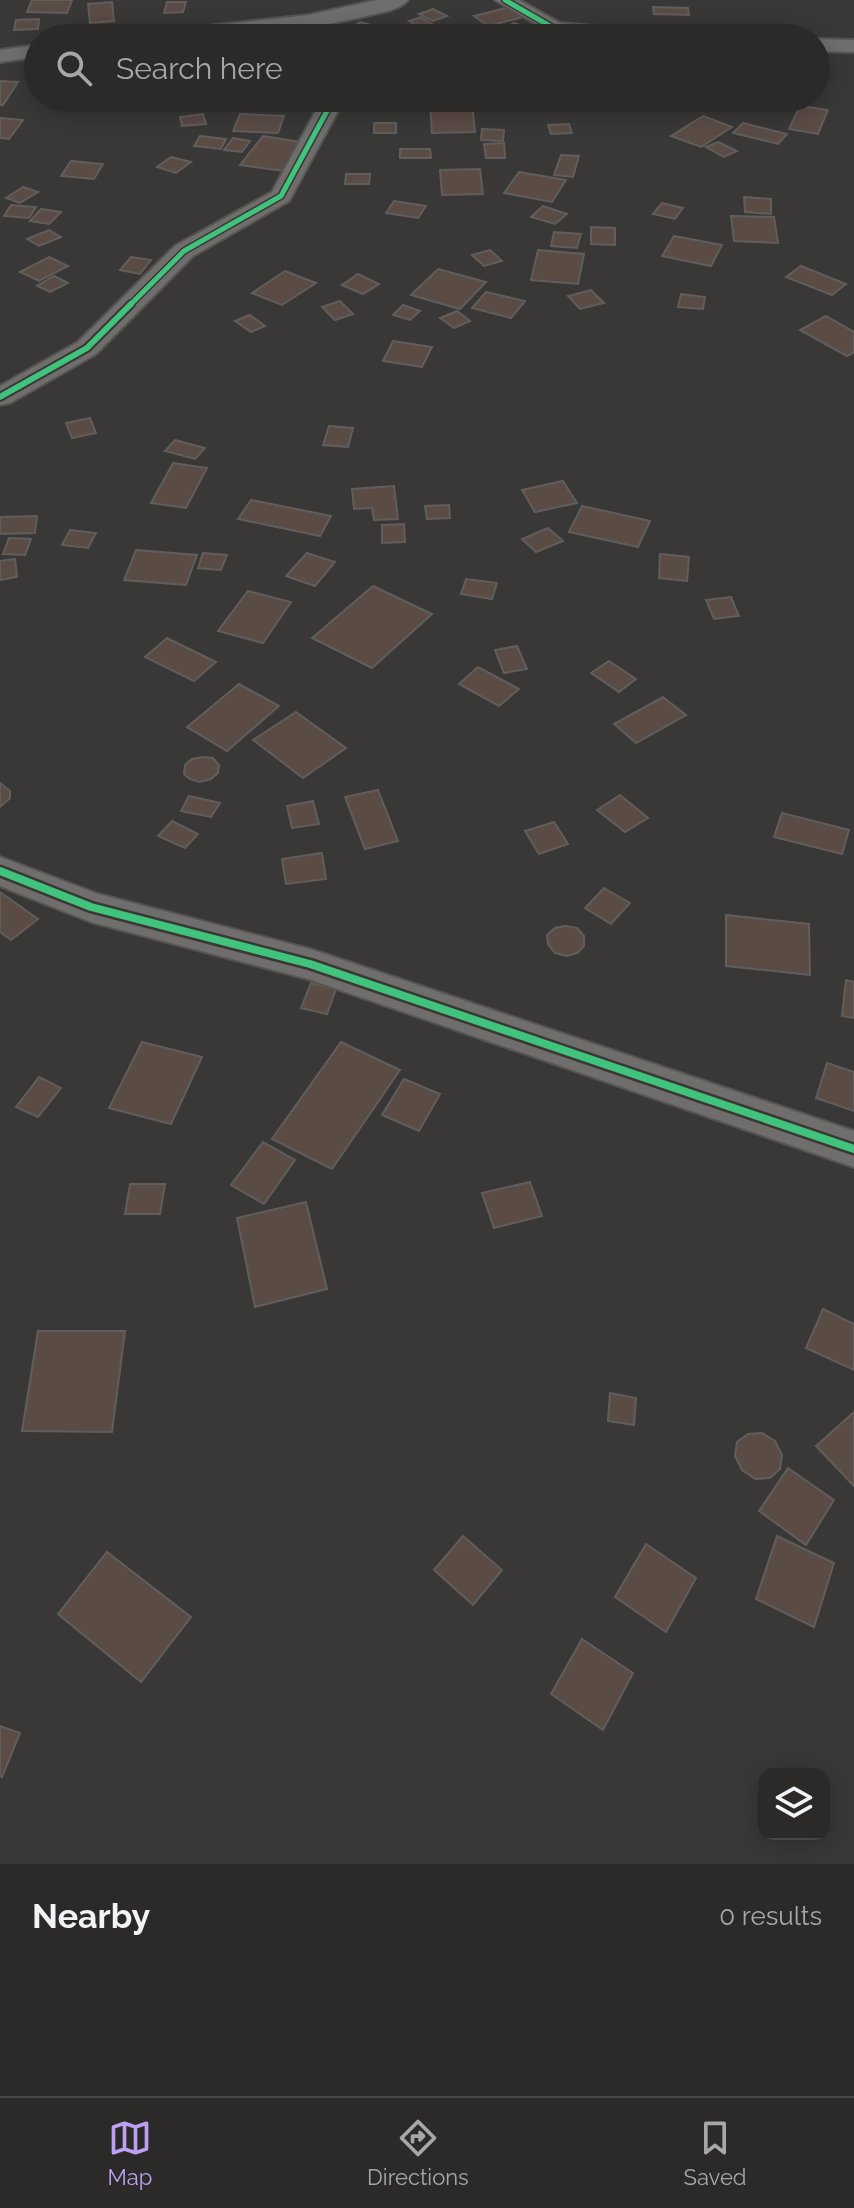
<!DOCTYPE html>
<html lang="en">
<head>
<meta charset="utf-8">
<style>
  :root { --surface:#2c2a28; --page:#343230; --text:#f1f3f6; --muted:#a6a7a8; --line:#484645; --accent:#bca0f2 }
  body { margin:0; font-family:Raleway,sans-serif; background:var(--page); color:var(--text) }
  .controls { position:absolute; right:24px; bottom:24px; display:grid; overflow:hidden; border-radius:16px; box-shadow:0 4px 20px #0003 }
  .controls button { width:72px; height:72px; display:grid; place-items:center; padding:0; border:0; border-bottom:2px solid var(--line); background:var(--surface); color:var(--text); font:40px sans-serif }
  .list { margin:0; padding:0; list-style:none }
  h2 { display:flex; justify-content:space-between; align-items:center; height:104px; margin:0; padding:0 32px; font-size:34px }
  h2 small { font-size:26px; font-weight:400; color:var(--muted) }
  .icon { flex:none; width:44px; height:44px; fill:none; stroke:currentColor; stroke-width:2; stroke-linecap:round; stroke-linejoin:round }
  .map { position:relative; flex:none; width:854px; height:1864px; overflow:hidden }
  .search { position:absolute; background:var(--surface); box-shadow:0 4px 20px #0003; left:24px; right:24px; top:24px; height:88px; display:flex; align-items:center; gap:20px; box-sizing:border-box; padding:0 28px; border-radius:44px; color:var(--muted); font-size:30px }
  .sheet { height:232px; background:var(--surface) }
  nav { display:flex; justify-content:space-around; align-items:center; box-sizing:border-box; height:112px; border-top:2px solid var(--line); background:var(--surface); font-size:22px; color:var(--muted) }
  nav a { display:grid; justify-items:center; gap:4px }
  nav .on { color:var(--accent) }
  .map>svg:first-child { display:block }
  .building { fill:#5a4b45; stroke:#605e5d; stroke-width:2 }
  .lines { fill:none; stroke-linecap:round; stroke-linejoin:round }
  .minor-casing { stroke:#565453; stroke-width:4 }
  .minor { fill:#706e6d; fill-rule:evenodd }
  .cycleway-far2-casing { stroke:#3b3735; stroke-width:8 }
  .cycleway-far1-casing { stroke:#3b3735; stroke-width:10 }
  .cycleway-casing { stroke:#3b3735; stroke-width:13 }
  .cycleway-far2 { stroke:#40c37c; stroke-width:5 }
  .cycleway-far1 { stroke:#40c37c; stroke-width:6 }
  .cycleway { stroke:#40c37c; stroke-width:8 }
</style>
</head>
<body>
<div class="map">
<svg width="854" height="1864" viewBox="0 0 854 1864">
  <rect width="100%" height="100%" fill="#3a3836"/>
  <g class="building">
    <polygon points="32,0 72,0 67,13 27,12"/>
    <polygon points="112,2 114,21 90,23 88,4"/>
    <polygon points="167,2 186,2 183,12 164,13"/>
    <polygon points="509,7 523,17 488,26 474,16"/>
    <polygon points="653,7 688,8 689,15 654,14"/>
    <polygon points="433,9 447,16 433,21 419,14"/>
    <polygon points="421,17 440,29 428,33 409,21"/>
    <polygon points="39,19 38,29 14,30 16,20"/>
    <polygon points="360,22 378,27 365,36 346,32"/>
    <polygon points="514,23 549,35 508,38 494,33"/>
    <polygon points="0,81 18,82 3,105 0,105"/>
    <polygon points="166,98 210,98 209,104 164,104"/>
    <polygon points="430,103 472,103 475,132 432,133"/>
    <polygon points="800,106 828,110 818,134 789,129"/>
    <polygon points="203,114 206,124 182,126 180,117"/>
    <polygon points="240,114 284,116 278,133 233,131"/>
    <polygon points="703,116 732,127 701,147 671,136"/>
    <polygon points="0,118 23,120 9,139 0,138"/>
    <rect x="374" y="123" width="22" height="10"/>
    <polygon points="743,123 787,134 778,144 733,133"/>
    <polygon points="569,124 572,133 551,134 548,125"/>
    <polygon points="482,129 504,130 503,141 481,140"/>
    <polygon points="200,136 226,139 221,149 194,146"/>
    <polygon points="263,136 306,143 284,171 240,165"/>
    <polygon points="233,138 250,141 242,152 224,150"/>
    <polygon points="718,142 737,151 724,157 706,147"/>
    <polygon points="504,143 505,158 486,158 484,144"/>
    <polygon points="400,149 430,149 431,158 400,158"/>
    <polygon points="561,155 579,156 573,177 554,175"/>
    <polygon points="171,157 191,162 176,173 157,167"/>
    <polygon points="71,161 103,164 94,179 61,176"/>
    <polygon points="480,169 483,194 442,195 440,170"/>
    <polygon points="519,172 566,180 552,202 504,193"/>
    <polygon points="346,174 370,174 369,184 345,184"/>
    <polygon points="23,187 38,192 20,203 6,198"/>
    <polygon points="744,197 771,199 771,214 745,212"/>
    <polygon points="394,201 426,206 418,218 386,213"/>
    <polygon points="662,203 683,208 675,219 653,214"/>
    <polygon points="11,205 36,207 29,218 4,216"/>
    <polygon points="543,206 567,214 555,224 531,217"/>
    <polygon points="41,209 61,212 49,224 30,221"/>
    <polygon points="731,216 774,217 778,243 734,241"/>
    <polygon points="591,227 615,228 615,245 591,244"/>
    <polygon points="49,230 61,237 39,246 27,239"/>
    <polygon points="554,232 581,234 577,248 551,246"/>
    <polygon points="674,236 722,245 711,266 662,256"/>
    <polygon points="490,250 502,261 484,266 472,255"/>
    <polygon points="538,250 584,254 578,284 531,280"/>
    <polygon points="49,257 68,266 39,281 20,272"/>
    <polygon points="131,257 151,260 140,274 120,270"/>
    <polygon points="801,266 846,284 832,295 786,277"/>
    <polygon points="438,269 486,282 460,309 411,295"/>
    <polygon points="285,271 316,283 282,305 252,293"/>
    <polygon points="358,274 379,284 363,294 342,285"/>
    <polygon points="54,276 68,283 50,292 37,286"/>
    <polygon points="591,290 604,303 580,309 568,296"/>
    <polygon points="486,292 525,301 511,318 472,308"/>
    <polygon points="681,294 705,297 703,309 678,307"/>
    <polygon points="340,301 353,314 335,320 322,307"/>
    <polygon points="403,305 420,311 410,320 393,315"/>
    <polygon points="457,311 470,321 454,328 440,318"/>
    <polygon points="250,315 265,326 251,332 235,321"/>
    <polygon points="826,316 854,332 854,352 847,356 800,330"/>
    <polygon points="393,341 432,347 422,367 383,361"/>
    <polygon points="90,418 96,433 72,438 66,423"/>
    <polygon points="329,426 353,428 348,447 323,445"/>
    <polygon points="175,440 205,448 195,459 165,451"/>
    <polygon points="173,463 207,468 186,508 151,503"/>
    <polygon points="563,481 577,503 535,512 522,490"/>
    <polygon points="394,486 398,519 374,520 372,508 354,509 352,489"/>
    <polygon points="251,500 331,516 320,536 238,519"/>
    <polygon points="449,505 450,518 427,519 425,506"/>
    <polygon points="582,506 650,521 638,547 569,532"/>
    <polygon points="37,516 35,533 0,534 0,517"/>
    <polygon points="404,524 405,542 382,543 382,525"/>
    <polygon points="548,528 563,541 536,552 522,539"/>
    <polygon points="70,530 96,533 88,548 62,545"/>
    <polygon points="9,538 31,539 25,555 3,554"/>
    <polygon points="136,550 197,555 186,585 124,580"/>
    <polygon points="203,553 227,555 221,570 198,568"/>
    <polygon points="307,553 335,562 315,586 286,576"/>
    <polygon points="660,554 689,557 687,581 659,578"/>
    <polygon points="15,559 17,577 0,580 0,561"/>
    <polygon points="466,579 497,583 492,599 461,594"/>
    <polygon points="373,586 432,614 372,668 312,638"/>
    <polygon points="248,591 291,602 263,643 218,631"/>
    <polygon points="731,597 739,616 714,619 706,600"/>
    <polygon points="167,638 216,662 194,681 145,657"/>
    <polygon points="517,646 527,669 504,673 495,650"/>
    <polygon points="609,661 636,679 619,692 591,673"/>
    <polygon points="478,667 519,689 499,706 459,684"/>
    <polygon points="239,684 279,706 227,751 187,727"/>
    <polygon points="663,697 686,715 636,743 614,724"/>
    <polygon points="296,712 346,748 303,778 253,740"/>
    <polygon points="203,757 213,758 219,765 218,773 211,779 200,782 190,779 184,774 185,765 192,759"/>
    <polygon points="0,783 10,791 10,798 0,807"/>
    <polygon points="378,790 398,841 365,849 345,797"/>
    <polygon points="620,795 648,818 625,832 597,810"/>
    <polygon points="189,796 220,803 211,817 181,811"/>
    <polygon points="313,801 319,824 292,828 287,806"/>
    <polygon points="782,813 849,830 842,854 774,837"/>
    <polygon points="172,821 198,834 185,848 158,836"/>
    <polygon points="554,822 568,844 539,854 525,831"/>
    <polygon points="322,853 326,879 286,884 282,859"/>
    <polygon points="604,888 630,903 611,924 585,908"/>
    <polygon points="0,892 38,919 11,940 0,932"/>
    <polygon points="726,915 809,924 810,975 726,966"/>
    <polygon points="565,926 577,928 584,936 584,946 577,953 567,956 555,953 548,944 547,935 555,928"/>
    <polygon points="846,980 854,982 854,1018 842,1016"/>
    <polygon points="311,983 336,989 327,1014 301,1008"/>
    <polygon points="142,1042 202,1057 171,1124 109,1108"/>
    <polygon points="341,1042 400,1070 332,1169 272,1139"/>
    <polygon points="827,1063 854,1072 854,1111 816,1098"/>
    <polygon points="39,1077 61,1088 38,1117 16,1107"/>
    <polygon points="404,1079 440,1094 419,1131 382,1115"/>
    <polygon points="263,1142 295,1160 264,1204 231,1185"/>
    <polygon points="530,1182 542,1216 494,1228 482,1193"/>
    <polygon points="130,1184 165,1184 160,1214 125,1214"/>
    <polygon points="306,1202 327,1289 255,1307 237,1218"/>
    <polygon points="823,1309 854,1324 854,1370 806,1348"/>
    <polygon points="38,1331 125,1331 112,1432 22,1431"/>
    <polygon points="610,1393 636,1398 634,1425 608,1421"/>
    <polygon points="854,1412 854,1486 816,1446"/>
    <polygon points="762,1433 775,1441 782,1455 780,1469 770,1478 755,1479 742,1470 735,1456 737,1442 748,1434"/>
    <polygon points="788,1468 834,1500 806,1545 759,1511"/>
    <polygon points="463,1536 502,1570 473,1605 434,1570"/>
    <polygon points="777,1536 834,1563 814,1627 756,1599"/>
    <polygon points="646,1544 696,1578 666,1632 615,1597"/>
    <polygon points="107,1552 191,1617 141,1682 58,1614"/>
    <polygon points="582,1639 633,1673 603,1730 551,1694"/>
    <polygon points="0,1726 20,1733 2,1777 0,1776"/>
  </g>
  <g class="lines">
    <g class="minor-casing">
      <g id="minor">
        <path d="M377,0H408C399,11 376,13 362,17C290,34 218,38 145,38L155,32L309,15Z"/>
        <polygon points="495,0 519,0 560,23 661,32 671,38 555,35"/>
        <polygon points="816,39 854,40 854,52 816,51"/>
        <polygon points="38,45 38,57 0,62 0,50"/>
        <polygon points="323,98 345,98 289,201 193,256 96,354 10,403 0,405 0,386 78,342 175,246 272,192"/>
        <polygon points="0,857 98,894 310,949 854,1131 854,1167 308,979 91,922 0,886"/>
      </g>
    </g>
    <use href="#minor" class="minor"/>
    <g class="cycleway-far2-casing">
      <g id="cycleway-far2">
        <polyline points="505,0 555,29 661,38"/>
        <polyline points="129,306 184,251 281,196 334,98"/>
      </g>
    </g>
    <g class="cycleway-far1-casing">
      <polyline id="cycleway-far1" points="0,397 87,348 131,304"/>
    </g>
    <g class="cycleway-casing">
      <polyline id="cycleway" points="0,871 91,907 310,964 854,1149"/>
    </g>
    <use href="#cycleway-far2" class="cycleway-far2"/>
    <use href="#cycleway-far1" class="cycleway-far1"/>
    <use href="#cycleway" class="cycleway"/>
  </g>
</svg>
<div class="controls">
<button><svg class="icon" aria-label="layers" viewBox="0 0 24 24"><path d="M12 4l9 5-9 5-9-5zM3 14l9 5 9-5"/></svg></button>
</div>
<div class="search"><svg class="icon" aria-label="search" viewBox="0 0 24 24"><circle cx="10" cy="10" r="6"/><path d="M15 15l6 6"/></svg>Search here</div>
</div>
<section class="sheet">
<h2>Nearby<small>0 results</small></h2>
<ul class="list">
</ul>
</section>
<nav>
<a class="on"><svg class="icon" aria-label="map" viewBox="0 0 24 24"><path d="M3 6l6-2 6 2 6-2v14l-6 2-6-2-6 2zM9 4v14M15 6v14"/></svg>Map</a>
<a><svg class="icon" aria-label="directions" viewBox="0 0 24 24"><path d="M12 3l9 9-9 9-9-9zM9 14v-3h6M13 9l2 2-2 2"/></svg>Directions</a>
<a><svg class="icon" aria-label="saved" viewBox="0 0 24 24"><path d="M7 4h10v16l-5-4-5 4z"/></svg>Saved</a>
</nav>
</body>
</html>
